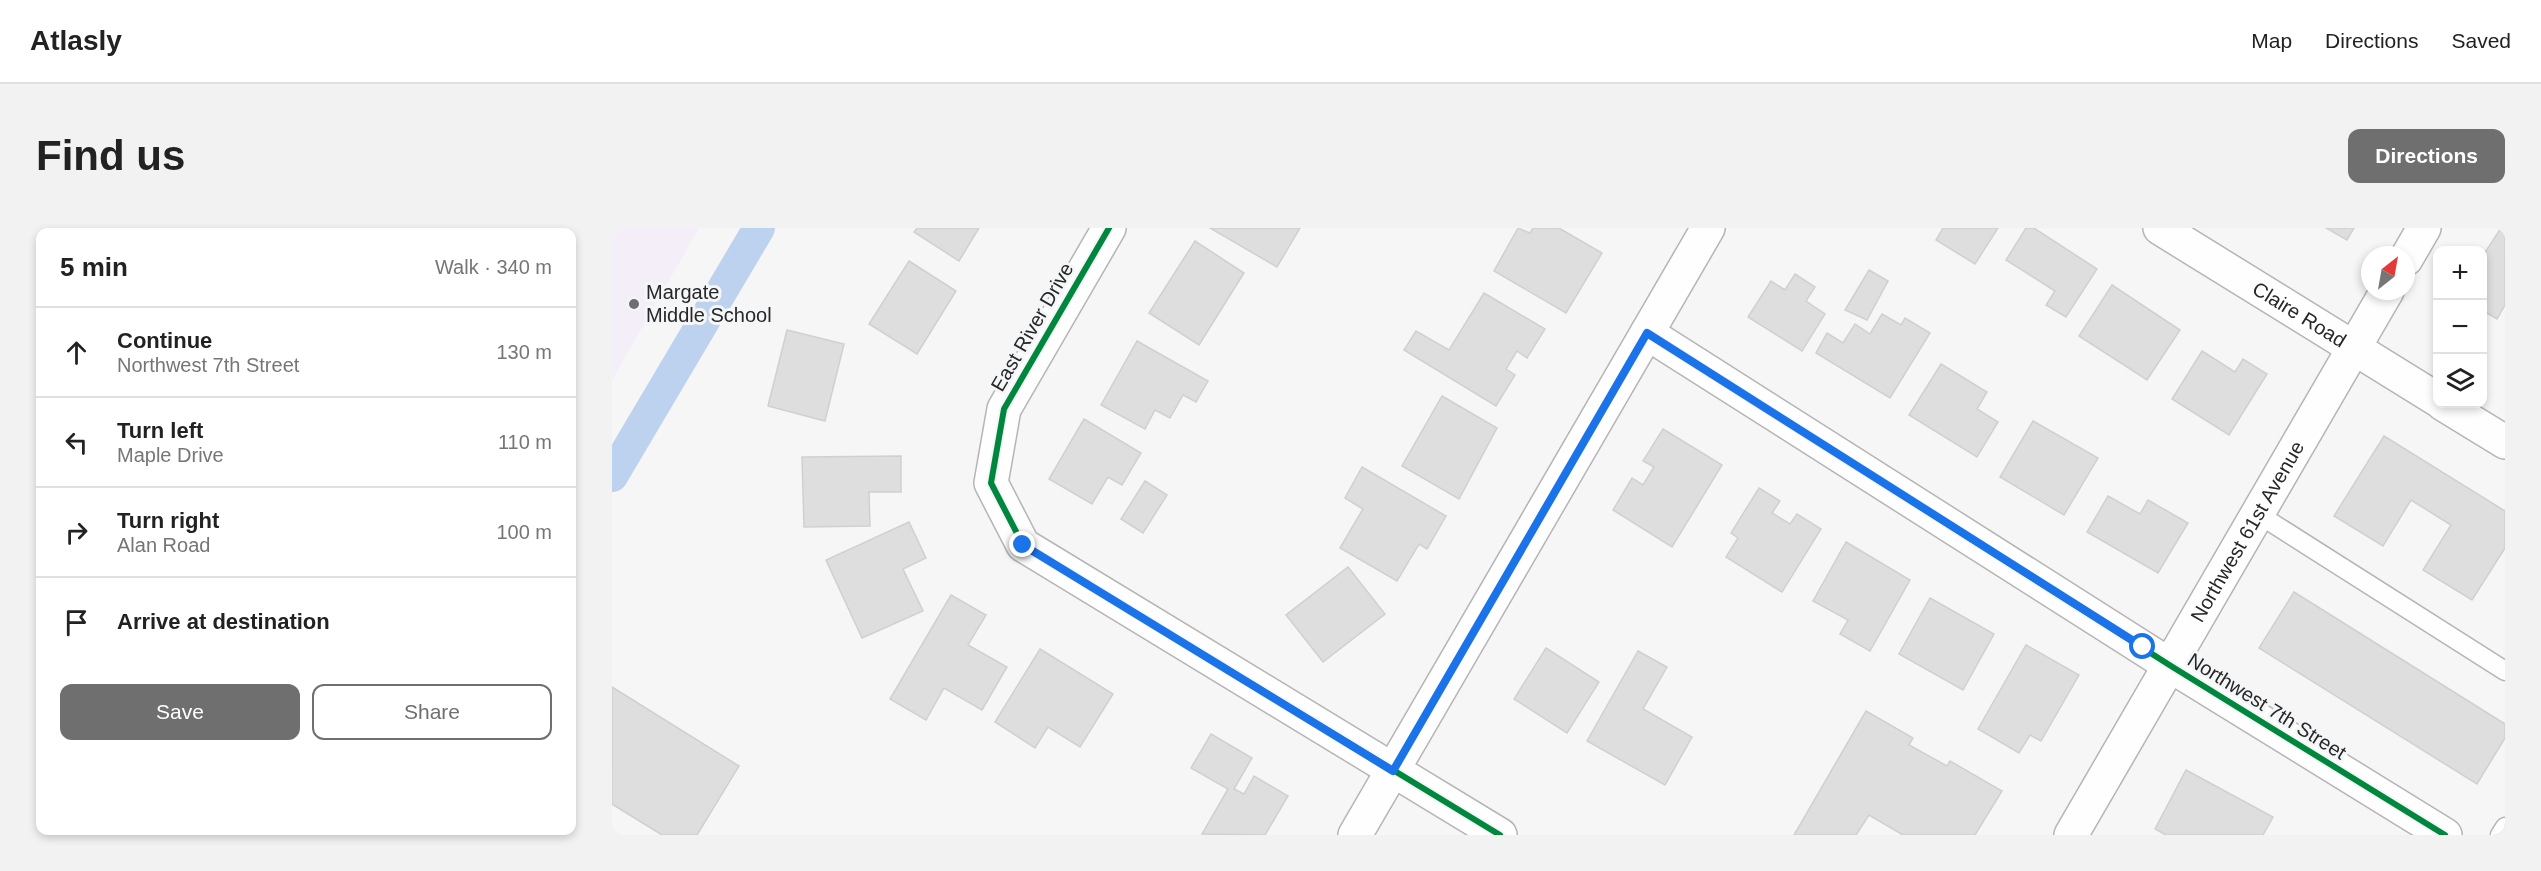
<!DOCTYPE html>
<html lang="en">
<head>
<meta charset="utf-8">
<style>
  :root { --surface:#fff; --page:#f2f2f2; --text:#222; --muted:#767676; --line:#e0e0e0; --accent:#6f6f6f }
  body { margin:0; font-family:Arial,sans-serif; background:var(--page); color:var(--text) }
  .controls { position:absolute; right:18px; top:18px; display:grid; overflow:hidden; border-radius:12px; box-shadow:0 3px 9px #0003 }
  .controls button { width:54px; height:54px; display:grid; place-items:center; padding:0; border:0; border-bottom:2px solid var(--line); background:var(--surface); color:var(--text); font:30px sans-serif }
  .compass { position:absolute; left:1749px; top:18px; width:54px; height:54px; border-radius:50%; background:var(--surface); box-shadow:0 3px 9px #0003; rotate:31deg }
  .stop { position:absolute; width:18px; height:18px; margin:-14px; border:4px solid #1a73e8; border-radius:50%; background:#fff }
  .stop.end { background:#1a73e8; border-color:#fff; box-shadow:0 2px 6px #0008 }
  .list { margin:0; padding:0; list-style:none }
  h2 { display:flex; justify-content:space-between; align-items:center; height:78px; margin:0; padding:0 24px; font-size:26px }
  h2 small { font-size:20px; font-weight:400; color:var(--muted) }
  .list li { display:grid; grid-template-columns:39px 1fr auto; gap:18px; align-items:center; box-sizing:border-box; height:90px; padding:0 24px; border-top:2px solid var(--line) }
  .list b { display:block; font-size:22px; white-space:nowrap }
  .list p { margin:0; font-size:20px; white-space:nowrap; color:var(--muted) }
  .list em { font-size:20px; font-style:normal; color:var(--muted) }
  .actions { display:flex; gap:12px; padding:18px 24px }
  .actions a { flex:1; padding:14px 0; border:2px solid var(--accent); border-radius:12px; text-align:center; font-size:21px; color:var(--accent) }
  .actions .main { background:var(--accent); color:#fff }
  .icon { flex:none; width:33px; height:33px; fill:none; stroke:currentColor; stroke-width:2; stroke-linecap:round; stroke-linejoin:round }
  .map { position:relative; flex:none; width:1893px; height:607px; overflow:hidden; border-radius:12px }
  header { display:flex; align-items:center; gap:36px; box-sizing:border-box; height:84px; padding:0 30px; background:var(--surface); border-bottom:2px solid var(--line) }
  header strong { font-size:28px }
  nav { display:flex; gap:33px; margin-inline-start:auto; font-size:21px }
  .intro { display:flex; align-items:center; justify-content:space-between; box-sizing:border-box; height:144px; padding:0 36px }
  h1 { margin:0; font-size:42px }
  .button { padding:15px 27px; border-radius:12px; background:var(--accent); color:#fff; font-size:21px; font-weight:700 }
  main { display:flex; gap:36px; padding:0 36px }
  aside { flex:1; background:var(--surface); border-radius:12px; box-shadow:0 3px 9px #0003 }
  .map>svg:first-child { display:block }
  .education { fill:#f4eef9 }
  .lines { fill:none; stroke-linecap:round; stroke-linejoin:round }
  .canal { stroke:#bdd2ee; stroke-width:32 }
  .building { fill:#dedede; stroke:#d0d0d0; stroke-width:1.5 }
  .lane-casing { stroke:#b5b5b5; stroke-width:21 }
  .street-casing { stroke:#b5b5b5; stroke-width:36 }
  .lane { stroke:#fefefe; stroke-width:18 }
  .street { stroke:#fefefe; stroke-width:33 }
  .cycleway-casing { stroke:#f5f6f7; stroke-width:10 }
  .cycleway { stroke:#00873e; stroke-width:6 }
  .route { stroke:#1a73e8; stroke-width:8 }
  .poi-dot { fill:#6f6f6f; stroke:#f5f6f7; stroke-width:2 }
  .labels { text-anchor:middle; stroke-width:6; stroke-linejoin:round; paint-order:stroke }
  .poi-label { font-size:20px; fill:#262727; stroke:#f5f6f7; text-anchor:start }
  .street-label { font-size:20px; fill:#262727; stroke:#f5f6f7 }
</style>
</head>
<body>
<header>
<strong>Atlasly</strong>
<nav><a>Map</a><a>Directions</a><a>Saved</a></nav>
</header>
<div class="intro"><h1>Find us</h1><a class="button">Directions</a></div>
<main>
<aside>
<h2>5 min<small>Walk · 340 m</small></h2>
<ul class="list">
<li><svg class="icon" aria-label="ahead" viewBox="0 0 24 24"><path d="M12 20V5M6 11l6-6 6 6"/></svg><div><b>Continue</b><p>Northwest 7th Street</p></div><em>130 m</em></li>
<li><svg class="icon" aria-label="left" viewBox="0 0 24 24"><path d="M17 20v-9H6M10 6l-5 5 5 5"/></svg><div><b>Turn left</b><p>Maple Drive</p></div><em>110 m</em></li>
<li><svg class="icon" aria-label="right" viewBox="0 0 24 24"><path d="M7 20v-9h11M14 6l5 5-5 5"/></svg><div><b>Turn right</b><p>Alan Road</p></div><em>100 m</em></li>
<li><svg class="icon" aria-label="arrive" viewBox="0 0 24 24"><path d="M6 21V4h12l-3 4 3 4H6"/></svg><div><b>Arrive at destination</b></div></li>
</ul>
<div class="actions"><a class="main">Save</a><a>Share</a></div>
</aside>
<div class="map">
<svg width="1893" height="607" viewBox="0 0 1893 607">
  <rect width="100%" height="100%" fill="#f6f6f6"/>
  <polygon class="education" points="0,0 87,0 0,152"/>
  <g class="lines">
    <polyline class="canal" points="0,248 147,0"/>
  </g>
  <g class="building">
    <polygon points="305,0 367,0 347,33 302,4"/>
    <polygon points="598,0 688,0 665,39"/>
    <polygon points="906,0 918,5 921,0 947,0 990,25 954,85 882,43"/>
    <polygon points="1331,0 1386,0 1363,36 1324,12"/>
    <polygon points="1414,0 1422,0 1485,41 1454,89 1434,77 1443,63 1394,32"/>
    <polygon points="1714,0 1742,0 1735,12"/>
    <polygon points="1889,0 1893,0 1893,77 1885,91 1870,82 1870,29"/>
    <polygon points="583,13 632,45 587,117 537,85"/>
    <polygon points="297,33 344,63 305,126 257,96"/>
    <polygon points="1257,42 1276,53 1255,92 1233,82"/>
    <polygon points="1183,46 1203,59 1194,73 1213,86 1190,123 1136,89 1159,53 1173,62"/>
    <polygon points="1500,57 1568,102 1535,152 1467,108"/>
    <polygon points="872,65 933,101 915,130 905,123 894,141 903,147 884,178 792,122 804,103 837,122"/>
    <polygon points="1270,86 1289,97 1293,90 1318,105 1278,170 1204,125 1215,105 1231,115 1243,96 1258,106"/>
    <polygon points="175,102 232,116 213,193 156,178"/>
    <polygon points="525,113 596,153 584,174 571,167 558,190 543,182 533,201 489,177"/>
    <polygon points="1590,123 1623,144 1631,131 1655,146 1617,207 1560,171"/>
    <polygon points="1329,136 1375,164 1365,181 1386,194 1365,229 1297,187"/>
    <polygon points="830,168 885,200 847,271 790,238"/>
    <polygon points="472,191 529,225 510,257 496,249 480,276 437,251"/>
    <polygon points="1421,193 1486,230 1452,287 1388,249"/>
    <polygon points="1051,201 1110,237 1060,319 1001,282 1020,250 1031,257 1042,239 1031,233"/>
    <polygon points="1772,208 1893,283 1893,320 1860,372 1811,342 1839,297 1799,272 1771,318 1722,288"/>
    <polygon points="289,228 289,264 257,264 258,298 192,299 190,229"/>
    <polygon points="750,239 834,288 815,321 807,316 785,353 728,320 751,281 733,270"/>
    <polygon points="533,253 555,267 531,305 509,291"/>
    <polygon points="1147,260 1168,273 1160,285 1178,296 1185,286 1209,301 1170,364 1114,329 1126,310 1119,305"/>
    <polygon points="1496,268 1528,286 1536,272 1576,295 1546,345 1475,304"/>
    <polygon points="297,294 314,330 291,341 311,383 250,410 214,332"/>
    <polygon points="1234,314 1298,352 1258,423 1228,406 1236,392 1201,373"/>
    <polygon points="736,339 773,386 711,434 674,387"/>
    <polygon points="1682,364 1893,496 1893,510 1865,556 1647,420"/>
    <polygon points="339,367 374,387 356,417 395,439 370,482 332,460 314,492 278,471"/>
    <polygon points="1318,370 1382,406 1351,462 1287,426"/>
    <polygon points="1414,417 1467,447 1429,513 1418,507 1407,525 1366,501"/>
    <polygon points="934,420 987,454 955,505 902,471"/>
    <polygon points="428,421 501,466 468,519 436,499 423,520 383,494"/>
    <polygon points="1026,423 1055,439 1031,481 1080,509 1053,557 975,513"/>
    <polygon points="0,459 127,538 85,607 50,607 0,576"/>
    <polygon points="1254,483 1301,510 1297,517 1335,538 1338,533 1390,563 1363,607 1291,607 1257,587 1244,607 1182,607"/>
    <polygon points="599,506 640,530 622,561 632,566 642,548 676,568 653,607 590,606 616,561 579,540"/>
    <polygon points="1574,542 1661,589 1651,607 1554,607 1543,601"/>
  </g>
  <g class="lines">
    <g class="lane-casing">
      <g id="lane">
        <polyline points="1646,286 1893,443"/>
        <polyline points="1888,607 1893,599"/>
      </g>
    </g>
    <g class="street-casing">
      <g id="street">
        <polyline points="497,0 392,181 379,255 411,317 888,607"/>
        <path id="s1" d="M1548,0L1826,172"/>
        <polyline points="1794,31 1812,0"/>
        <polyline points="1035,105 1559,438 1833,607"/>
        <polyline points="1831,176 1893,214"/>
        <polyline points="743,607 1096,0"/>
        <path id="s2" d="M1459,607L1775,63"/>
      </g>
    </g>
    <use href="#lane" class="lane"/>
    <use href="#street" class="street"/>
    <g class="cycleway-casing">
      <g id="cycleway">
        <polyline points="497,0 392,181 379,255 411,317 888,607"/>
        <polyline points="1035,105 1559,438 1833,607"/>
      </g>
    </g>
    <use href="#cycleway" class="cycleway"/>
  </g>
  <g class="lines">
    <polyline class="route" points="411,317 781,543 1035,105 1531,419"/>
  </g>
  <circle class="poi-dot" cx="22" cy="76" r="6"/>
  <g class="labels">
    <g class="poi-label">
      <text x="34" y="71">Margate<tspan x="34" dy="23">Middle School</tspan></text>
    </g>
    <g class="street-label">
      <text dy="7" stroke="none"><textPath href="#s1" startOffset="164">Claire Road</textPath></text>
      <text transform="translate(420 99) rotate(-60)" y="7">East River Drive</text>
      <text dy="7" stroke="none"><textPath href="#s2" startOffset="351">Northwest 61st Avenue</textPath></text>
      <text transform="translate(1655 478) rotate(32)" y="7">Northwest 7th Street</text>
    </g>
  </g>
</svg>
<div class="controls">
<button>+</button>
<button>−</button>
<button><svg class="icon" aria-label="layers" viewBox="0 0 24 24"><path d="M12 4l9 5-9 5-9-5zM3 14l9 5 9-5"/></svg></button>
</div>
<svg class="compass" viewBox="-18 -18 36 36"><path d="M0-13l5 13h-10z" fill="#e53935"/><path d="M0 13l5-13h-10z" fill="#767676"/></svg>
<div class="stop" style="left:1531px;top:419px"></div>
<div class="stop end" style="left:411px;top:317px"></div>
</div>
</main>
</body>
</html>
